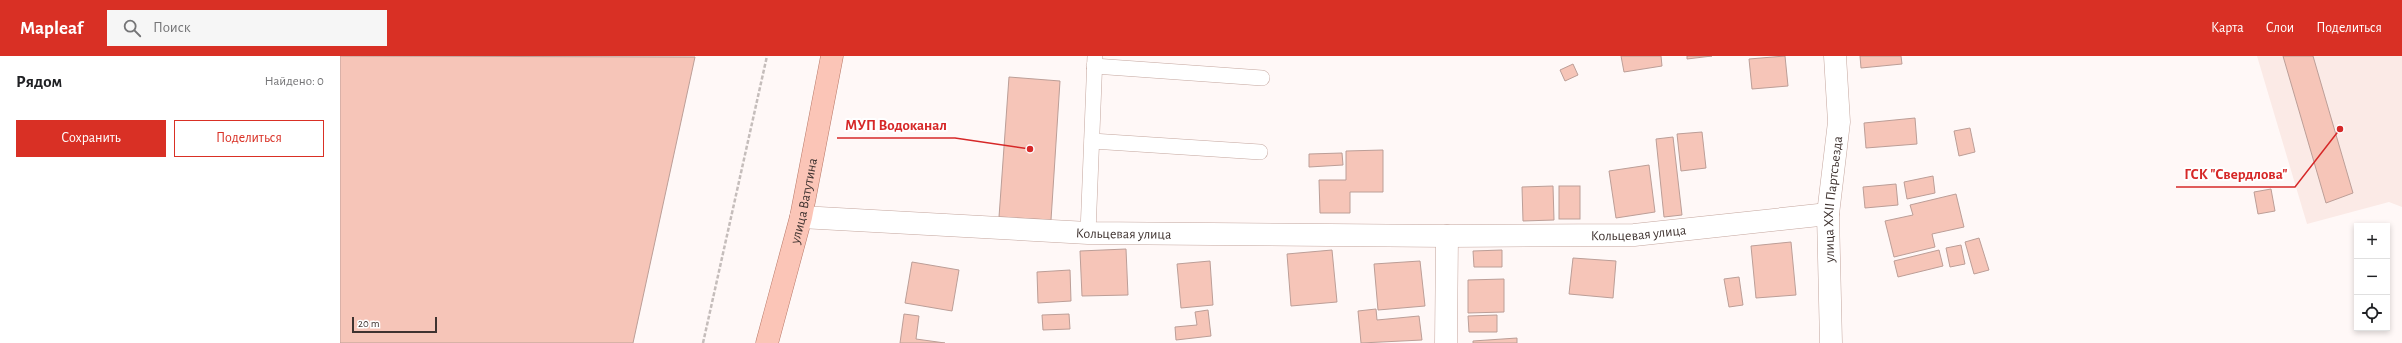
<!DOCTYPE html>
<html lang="ru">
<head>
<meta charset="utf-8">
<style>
  :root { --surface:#fff; --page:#f6f6f6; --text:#202124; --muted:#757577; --line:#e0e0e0; --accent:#d93025 }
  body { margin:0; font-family:"Alegreya Sans",sans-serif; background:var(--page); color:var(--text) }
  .controls { position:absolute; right:12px; bottom:12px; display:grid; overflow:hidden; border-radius:0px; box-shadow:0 2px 6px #0003 }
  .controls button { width:36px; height:36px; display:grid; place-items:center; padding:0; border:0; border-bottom:1px solid var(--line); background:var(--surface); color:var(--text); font:20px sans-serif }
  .scale { position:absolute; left:12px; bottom:10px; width:85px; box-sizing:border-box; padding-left:4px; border:2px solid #3f3330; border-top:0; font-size:11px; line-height:14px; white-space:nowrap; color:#3f3330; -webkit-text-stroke:3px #fff; paint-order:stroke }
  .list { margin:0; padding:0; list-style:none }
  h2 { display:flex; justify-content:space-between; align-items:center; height:52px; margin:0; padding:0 16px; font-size:17px }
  h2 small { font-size:13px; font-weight:400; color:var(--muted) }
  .actions { display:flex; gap:8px; padding:12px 16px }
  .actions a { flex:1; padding:9px 0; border:1px solid var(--accent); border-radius:0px; text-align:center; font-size:14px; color:var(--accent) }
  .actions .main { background:var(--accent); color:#fff }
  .icon { flex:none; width:22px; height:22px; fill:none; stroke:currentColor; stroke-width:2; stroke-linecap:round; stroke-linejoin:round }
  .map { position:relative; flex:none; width:2062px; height:287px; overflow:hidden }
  header { display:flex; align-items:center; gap:24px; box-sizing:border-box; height:56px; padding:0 20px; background:var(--accent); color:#fff }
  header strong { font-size:19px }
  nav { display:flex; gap:22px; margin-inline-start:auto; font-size:14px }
  .search { width:280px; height:36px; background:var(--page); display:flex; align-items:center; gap:10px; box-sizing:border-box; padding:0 14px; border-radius:0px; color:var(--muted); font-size:15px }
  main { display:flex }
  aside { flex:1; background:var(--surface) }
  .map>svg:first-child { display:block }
  .built { fill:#fbeae6 }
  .building { fill:#f6c5b8; stroke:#bc9e97 }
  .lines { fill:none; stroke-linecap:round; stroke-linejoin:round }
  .lane-casing { stroke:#c4a69e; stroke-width:16 }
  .street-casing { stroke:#c4a69e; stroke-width:23 }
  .primary-casing { stroke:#b87969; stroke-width:23 }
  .path { stroke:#c5bdbb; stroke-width:2.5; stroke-dasharray:4 2; stroke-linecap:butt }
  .lane { stroke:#fff; stroke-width:15 }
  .street { stroke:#fff; stroke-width:22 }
  .primary { stroke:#fbc5b7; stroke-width:22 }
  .labels { text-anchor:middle; stroke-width:4; stroke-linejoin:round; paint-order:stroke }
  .street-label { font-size:14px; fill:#3f3330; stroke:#fff }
  .leader { fill:none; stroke:#d62828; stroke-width:1.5 }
  .callout-dot { fill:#d62828; stroke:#fff; stroke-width:1.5 }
  .callout-label { font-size:15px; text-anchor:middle; font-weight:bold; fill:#d62828; stroke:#fff; stroke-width:4; stroke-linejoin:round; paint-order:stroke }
</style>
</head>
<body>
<header>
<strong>Mapleaf</strong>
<div class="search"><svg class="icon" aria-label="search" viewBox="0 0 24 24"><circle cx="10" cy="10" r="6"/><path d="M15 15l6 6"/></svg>Поиск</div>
<nav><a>Карта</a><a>Слои</a><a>Поделиться</a></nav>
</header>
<main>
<aside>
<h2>Рядом<small>Найдено: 0</small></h2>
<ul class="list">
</ul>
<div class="actions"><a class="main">Сохранить</a><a>Поделиться</a></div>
</aside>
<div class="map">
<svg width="2062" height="287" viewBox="0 0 2062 287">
  <rect width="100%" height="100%" fill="#fff8f7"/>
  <polygon class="built" points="1917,0 2062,0 2062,151 2049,146 1967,168"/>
  <g class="building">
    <polygon points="0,0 355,1 293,287 0,287"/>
    <polygon points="1281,0 1321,0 1322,10 1284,16"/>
    <polygon points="1347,0 1372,0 1347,3"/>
    <polygon points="1445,0 1448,30 1412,33 1409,3"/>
    <polygon points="1520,0 1561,0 1562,8 1521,12"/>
    <polygon points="1943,0 1973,0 2013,137 1986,147"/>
    <polygon points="1233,8 1238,19 1225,25 1220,14"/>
    <polygon points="669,21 720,25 711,164 659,161"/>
    <polygon points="1575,62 1577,88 1526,92 1524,67"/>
    <polygon points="1630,72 1635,96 1619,100 1614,75"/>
    <polygon points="1362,76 1366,112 1341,115 1337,78"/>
    <polygon points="1333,81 1342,159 1324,161 1316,83"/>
    <polygon points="1043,94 1043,136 1010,136 1010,157 980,157 979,124 1006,124 1006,95"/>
    <polygon points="1002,97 1003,109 969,111 969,98"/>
    <polygon points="1309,109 1315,156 1276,162 1269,115"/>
    <polygon points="1593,120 1595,137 1567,143 1564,126"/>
    <polygon points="1556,128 1558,149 1525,152 1523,131"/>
    <polygon points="1213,130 1214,164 1183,165 1182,131"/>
    <rect x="1219" y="130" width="21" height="33"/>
    <polygon points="1931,133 1935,155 1918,158 1914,136"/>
    <polygon points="1616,138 1624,171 1592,178 1595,191 1554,201 1545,165 1573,159 1570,149"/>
    <polygon points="1639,182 1649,214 1634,218 1625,186"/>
    <polygon points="1451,186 1456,239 1416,242 1411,190"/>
    <polygon points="1621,189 1625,208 1610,211 1606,192"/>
    <polygon points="786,193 788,239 742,240 740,195"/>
    <polygon points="992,194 997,246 951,250 947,198"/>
    <polygon points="1162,194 1162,211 1134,211 1133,195"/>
    <polygon points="1599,194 1603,210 1558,221 1554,205"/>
    <polygon points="1233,202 1276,205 1273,242 1229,238"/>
    <polygon points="870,205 873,249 841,252 837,208"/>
    <polygon points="1080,205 1085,250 1038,254 1034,208"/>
    <polygon points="572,206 619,214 612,255 565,247"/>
    <polygon points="730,214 731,245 698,247 697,216"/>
    <polygon points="1399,221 1403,249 1389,251 1384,223"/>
    <polygon points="1164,223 1164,256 1128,257 1128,224"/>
    <polygon points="1036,253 1037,264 1079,260 1082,284 1021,287 1018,255"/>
    <polygon points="868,254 871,280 836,284 835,271 857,269 855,256"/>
    <polygon points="564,258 579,260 576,283 605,287 560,287"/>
    <polygon points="729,258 730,273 703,274 702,259"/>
    <polygon points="1157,259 1157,276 1129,276 1128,260"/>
    <polygon points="1177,282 1177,287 1133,287 1133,285"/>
  </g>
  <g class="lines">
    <g class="lane-casing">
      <g id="lane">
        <polyline points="754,10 922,22"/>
        <polyline points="752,85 920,96"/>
        <polyline points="748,177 755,0"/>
      </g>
    </g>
    <g class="street-casing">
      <g id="street">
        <path id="s1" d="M461,161L748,177L1107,180L1294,179L1488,158"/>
        <polyline points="1106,287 1107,180"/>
        <path id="s2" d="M1491,287L1488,158L1499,66L1495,0"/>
      </g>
    </g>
    <g class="primary-casing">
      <g id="primary">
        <path id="s3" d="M427,287L461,161L492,0"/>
      </g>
    </g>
    <polyline class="path" points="363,287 427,0"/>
    <use href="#lane" class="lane"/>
    <use href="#street" class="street"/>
    <use href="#primary" class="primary"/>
  </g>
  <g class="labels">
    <g class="street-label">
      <text dy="5" stroke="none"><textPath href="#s2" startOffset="144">улица XXII Партсъезда</textPath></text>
      <text dy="5" stroke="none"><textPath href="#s3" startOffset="147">улица Ватутина</textPath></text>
      <text dy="5" stroke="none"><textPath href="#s1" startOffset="838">Кольцевая улица</textPath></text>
      <text dy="5" stroke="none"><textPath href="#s1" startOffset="323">Кольцевая улица</textPath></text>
    </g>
  </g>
  <path class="leader" d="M690 93L615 82H497M2000 73L1955 131H1836"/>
  <g class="callout-dot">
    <circle cx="690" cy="93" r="4"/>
    <circle cx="2000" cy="73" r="4"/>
  </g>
  <g class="callout-label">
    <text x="556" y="74">МУП Водоканал</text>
    <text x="1896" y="123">ГСК "Свердлова"</text>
  </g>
</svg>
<div class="controls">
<button>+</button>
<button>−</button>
<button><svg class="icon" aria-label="locate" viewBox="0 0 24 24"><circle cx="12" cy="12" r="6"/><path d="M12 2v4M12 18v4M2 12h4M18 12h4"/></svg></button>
</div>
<div class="scale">20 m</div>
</div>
</main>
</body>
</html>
